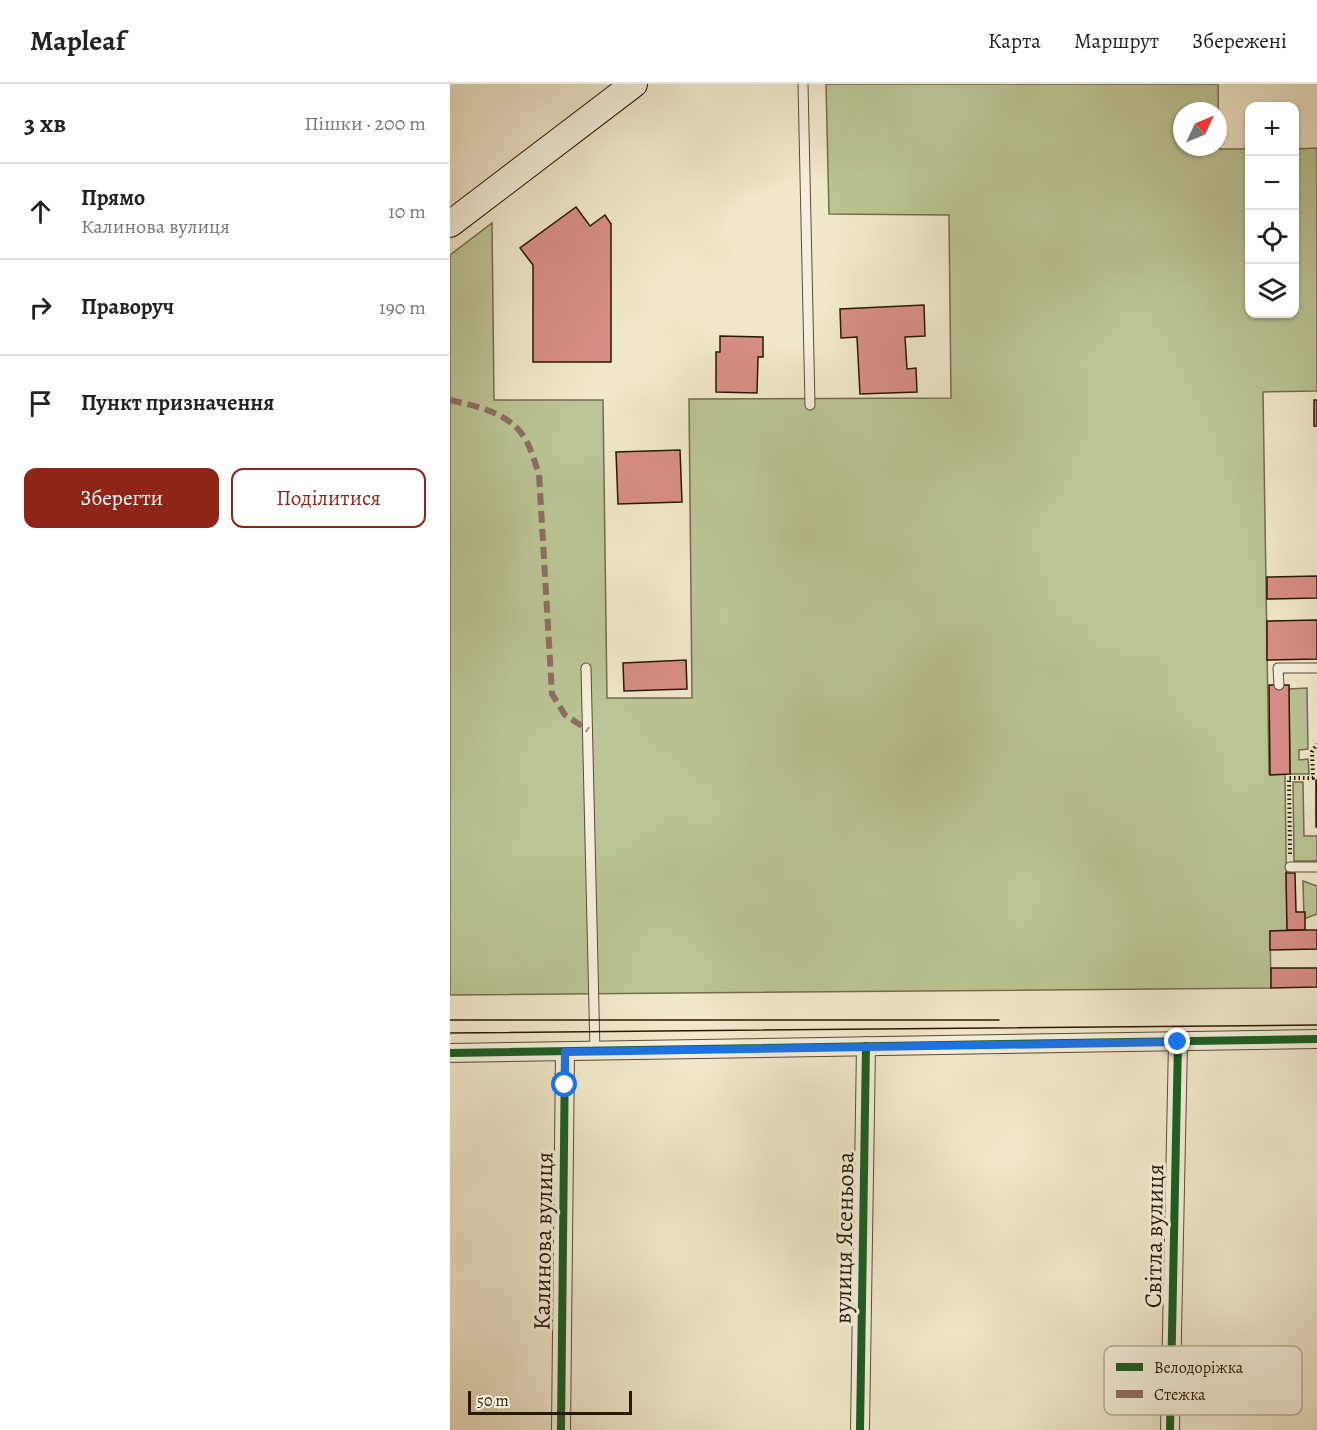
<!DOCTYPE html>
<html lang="uk">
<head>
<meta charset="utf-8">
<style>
  :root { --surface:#fff; --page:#f2f2f2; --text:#222; --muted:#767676; --line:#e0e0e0; --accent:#8f2418 }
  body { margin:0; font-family:Alegreya,serif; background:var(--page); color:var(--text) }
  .controls { position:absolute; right:18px; top:18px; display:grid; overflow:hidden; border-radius:12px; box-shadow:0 2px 4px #0004 }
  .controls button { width:54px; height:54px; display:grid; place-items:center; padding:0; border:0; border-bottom:2px solid var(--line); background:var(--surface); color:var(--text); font:30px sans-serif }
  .compass { position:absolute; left:723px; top:18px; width:54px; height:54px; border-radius:50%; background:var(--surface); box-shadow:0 2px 4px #0004; rotate:46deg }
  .scale { position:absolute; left:18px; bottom:15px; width:164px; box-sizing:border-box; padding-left:6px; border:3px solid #2a1802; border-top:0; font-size:16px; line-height:21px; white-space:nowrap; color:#2a1802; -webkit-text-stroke:4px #f5f0dd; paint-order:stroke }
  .stop { position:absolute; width:18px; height:18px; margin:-14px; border:4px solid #1a73e8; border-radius:50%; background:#fff }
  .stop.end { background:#1a73e8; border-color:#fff; box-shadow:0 2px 6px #0008 }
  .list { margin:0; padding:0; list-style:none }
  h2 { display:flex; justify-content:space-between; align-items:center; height:78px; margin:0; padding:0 24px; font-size:26px }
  h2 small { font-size:20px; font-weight:400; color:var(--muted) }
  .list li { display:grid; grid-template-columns:39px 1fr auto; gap:18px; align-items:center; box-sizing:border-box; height:96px; padding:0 24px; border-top:2px solid var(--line) }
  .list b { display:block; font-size:22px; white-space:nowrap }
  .list p { margin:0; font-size:20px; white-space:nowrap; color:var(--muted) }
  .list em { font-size:20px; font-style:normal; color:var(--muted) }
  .actions { display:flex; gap:12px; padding:18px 24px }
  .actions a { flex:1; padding:14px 0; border:2px solid var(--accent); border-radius:12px; text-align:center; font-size:21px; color:var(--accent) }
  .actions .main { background:var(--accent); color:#fff }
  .icon { flex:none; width:33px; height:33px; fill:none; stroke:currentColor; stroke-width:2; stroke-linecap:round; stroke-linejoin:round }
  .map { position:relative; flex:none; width:867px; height:1346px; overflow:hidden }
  header { display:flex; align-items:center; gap:36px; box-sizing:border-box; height:84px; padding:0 30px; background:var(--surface); border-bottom:2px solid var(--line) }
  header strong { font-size:28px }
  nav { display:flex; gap:33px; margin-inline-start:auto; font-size:21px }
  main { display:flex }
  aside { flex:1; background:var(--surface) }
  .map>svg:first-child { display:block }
  .green { fill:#bbc595; stroke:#726e4c; stroke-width:1.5; fill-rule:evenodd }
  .building { fill:#d88e86; stroke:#2a1802; stroke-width:1.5 }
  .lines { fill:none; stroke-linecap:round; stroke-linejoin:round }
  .service-casing { stroke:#5c4c34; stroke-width:11 }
  .minor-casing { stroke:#5c4c34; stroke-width:20 }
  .secondary-casing { stroke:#2a1802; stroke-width:28 }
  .path { stroke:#2a1802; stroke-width:4; stroke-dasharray:1.5 3; stroke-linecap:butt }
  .service { stroke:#f5f0dd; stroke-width:9 }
  .minor { stroke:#f5f0dd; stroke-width:18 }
  .secondary { stroke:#f5f0dd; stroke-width:26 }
  .tram { stroke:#2a1802; stroke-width:1.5 }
  .quiet { stroke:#8d6e63; stroke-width:6; stroke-dasharray:12 6; stroke-linecap:butt }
  .cycleway-casing { stroke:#f5f0dd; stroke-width:11 }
  .cycleway { stroke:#1b5e20; stroke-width:8 }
  .route { stroke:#1a73e8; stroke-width:8 }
  .labels { text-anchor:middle; stroke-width:6; stroke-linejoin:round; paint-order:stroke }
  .street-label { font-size:24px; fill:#2a1802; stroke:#f5f0dd }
  .key { fill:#f5f0dd; stroke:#b8af9b; stroke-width:1.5 }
  .key-label { font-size:16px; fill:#2a1802 }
</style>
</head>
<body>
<header>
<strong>Mapleaf</strong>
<nav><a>Карта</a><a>Маршрут</a><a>Збережені</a></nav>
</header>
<main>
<aside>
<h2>3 хв<small>Пішки · 200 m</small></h2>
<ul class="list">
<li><svg class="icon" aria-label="ahead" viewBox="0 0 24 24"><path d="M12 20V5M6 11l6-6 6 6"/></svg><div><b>Прямо</b><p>Калинова вулиця</p></div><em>10 m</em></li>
<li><svg class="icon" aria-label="right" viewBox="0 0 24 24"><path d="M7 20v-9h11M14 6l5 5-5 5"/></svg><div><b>Праворуч</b></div><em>190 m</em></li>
<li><svg class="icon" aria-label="arrive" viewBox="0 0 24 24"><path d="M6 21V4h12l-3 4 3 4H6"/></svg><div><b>Пункт призначення</b></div></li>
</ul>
<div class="actions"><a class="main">Зберегти</a><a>Поділитися</a></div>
</aside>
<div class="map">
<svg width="867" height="1346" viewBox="0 0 867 1346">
  <rect width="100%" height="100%" fill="#f0e8ca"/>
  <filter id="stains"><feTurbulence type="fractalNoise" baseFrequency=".00333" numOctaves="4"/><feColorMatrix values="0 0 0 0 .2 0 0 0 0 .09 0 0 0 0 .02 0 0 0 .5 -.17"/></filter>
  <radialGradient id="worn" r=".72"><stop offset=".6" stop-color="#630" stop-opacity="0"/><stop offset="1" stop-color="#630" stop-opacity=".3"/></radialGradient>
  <g class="green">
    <path d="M376,0H768L769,65H799L800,230H844L845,65L867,64V307L813,308L819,690H835L837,846L820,847L821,904L0,911V171L42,139L44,316H153L157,614H242L239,315L501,314L499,131L379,130ZM732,27H768V63H732Z"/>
    <polygon points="857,604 858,665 849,666 849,676 858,675 859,690 840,690 839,605"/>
    <polygon points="843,698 853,698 854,752 867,752 867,777 844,777"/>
    <polygon points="853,797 867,802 867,830 854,835"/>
  </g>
  <g class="building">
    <polygon points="126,123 140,142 155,131 161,140 161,278 83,278 83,181 70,164"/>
    <polygon points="474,221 475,252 455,253 457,285 466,284 467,308 410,310 407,253 391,254 390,225"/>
    <polygon points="270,252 313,253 313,273 308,273 307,309 266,308 266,268 270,268"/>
    <rect x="864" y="316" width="3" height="26"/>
    <polygon points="230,366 232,418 168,420 166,368"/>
    <polygon points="867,492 867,514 817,515 817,493"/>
    <polygon points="867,536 867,575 817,576 817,537"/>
    <polygon points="236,576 237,605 174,607 173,579"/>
    <polygon points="819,601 839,601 840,690 820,691"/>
    <rect x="866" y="696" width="1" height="47"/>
    <polygon points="836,789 845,789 846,828 855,828 855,846 837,846"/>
    <polygon points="855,846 867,846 867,865 820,866 820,847"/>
    <polygon points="821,884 867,884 867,903 821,904"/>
  </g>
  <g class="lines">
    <g class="service-casing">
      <g id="service">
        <polyline points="353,0 360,321"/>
        <polyline points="136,584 145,968"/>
        <polyline points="829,601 828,584 867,584"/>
        <polyline points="840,783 867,783"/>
      </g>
    </g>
    <g class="minor-casing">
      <g id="minor">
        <polyline points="0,969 867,955"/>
        <polyline points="111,1346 115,968"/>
        <polyline points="410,1346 416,962"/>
        <polyline points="720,1346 728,958"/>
      </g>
    </g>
    <g class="secondary-casing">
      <polyline id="secondary" points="0,140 184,0"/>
    </g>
    <polyline class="path" points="840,770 839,694 863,694 862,668 867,660"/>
    <use href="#service" class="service"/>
    <use href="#minor" class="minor"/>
    <use href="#secondary" class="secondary"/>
    <g class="tram">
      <polyline points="0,936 549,936"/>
      <polyline points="0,949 867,941"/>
    </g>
    <path class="quiet" d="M0,316C29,323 62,329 77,358C82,368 85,379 89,390L102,610L115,631L138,646"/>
    <g class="cycleway-casing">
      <g id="cycleway">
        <polyline points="0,969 867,955"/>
        <polyline points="111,1346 115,968"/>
        <polyline points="410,1346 416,962"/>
        <polyline points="720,1346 728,958"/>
      </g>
    </g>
    <use href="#cycleway" class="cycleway"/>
  </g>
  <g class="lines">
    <polyline class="route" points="115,1001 115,968 728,958"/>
  </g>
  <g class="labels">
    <g class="street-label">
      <text transform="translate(704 1152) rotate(-89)" y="8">Світла вулиця</text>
      <text transform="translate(394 1154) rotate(-89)" y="8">вулиця Ясеньова</text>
      <text transform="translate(93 1157) rotate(-89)" y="8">Калинова вулиця</text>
    </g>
  </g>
  <rect x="654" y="1262" width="198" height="69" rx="9" class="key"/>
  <rect x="666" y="1279" width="27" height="8" fill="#1b5e20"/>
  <rect x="666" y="1306" width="27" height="8" fill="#8d6e63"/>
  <g class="key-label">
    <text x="704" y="1289">Велодоріжка</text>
    <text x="704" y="1316">Стежка</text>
  </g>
  <rect width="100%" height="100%" filter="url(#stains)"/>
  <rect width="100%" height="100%" fill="url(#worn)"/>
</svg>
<div class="controls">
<button>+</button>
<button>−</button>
<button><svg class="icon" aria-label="locate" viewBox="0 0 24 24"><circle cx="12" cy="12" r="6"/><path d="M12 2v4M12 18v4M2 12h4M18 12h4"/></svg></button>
<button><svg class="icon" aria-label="layers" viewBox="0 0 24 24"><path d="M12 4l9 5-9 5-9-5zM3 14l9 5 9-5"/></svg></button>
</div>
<svg class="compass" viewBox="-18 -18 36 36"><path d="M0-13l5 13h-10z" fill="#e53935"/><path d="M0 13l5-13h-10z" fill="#767676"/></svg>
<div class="scale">50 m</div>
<div class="stop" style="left:115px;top:1001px"></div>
<div class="stop end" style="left:728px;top:958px"></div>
</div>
</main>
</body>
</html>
